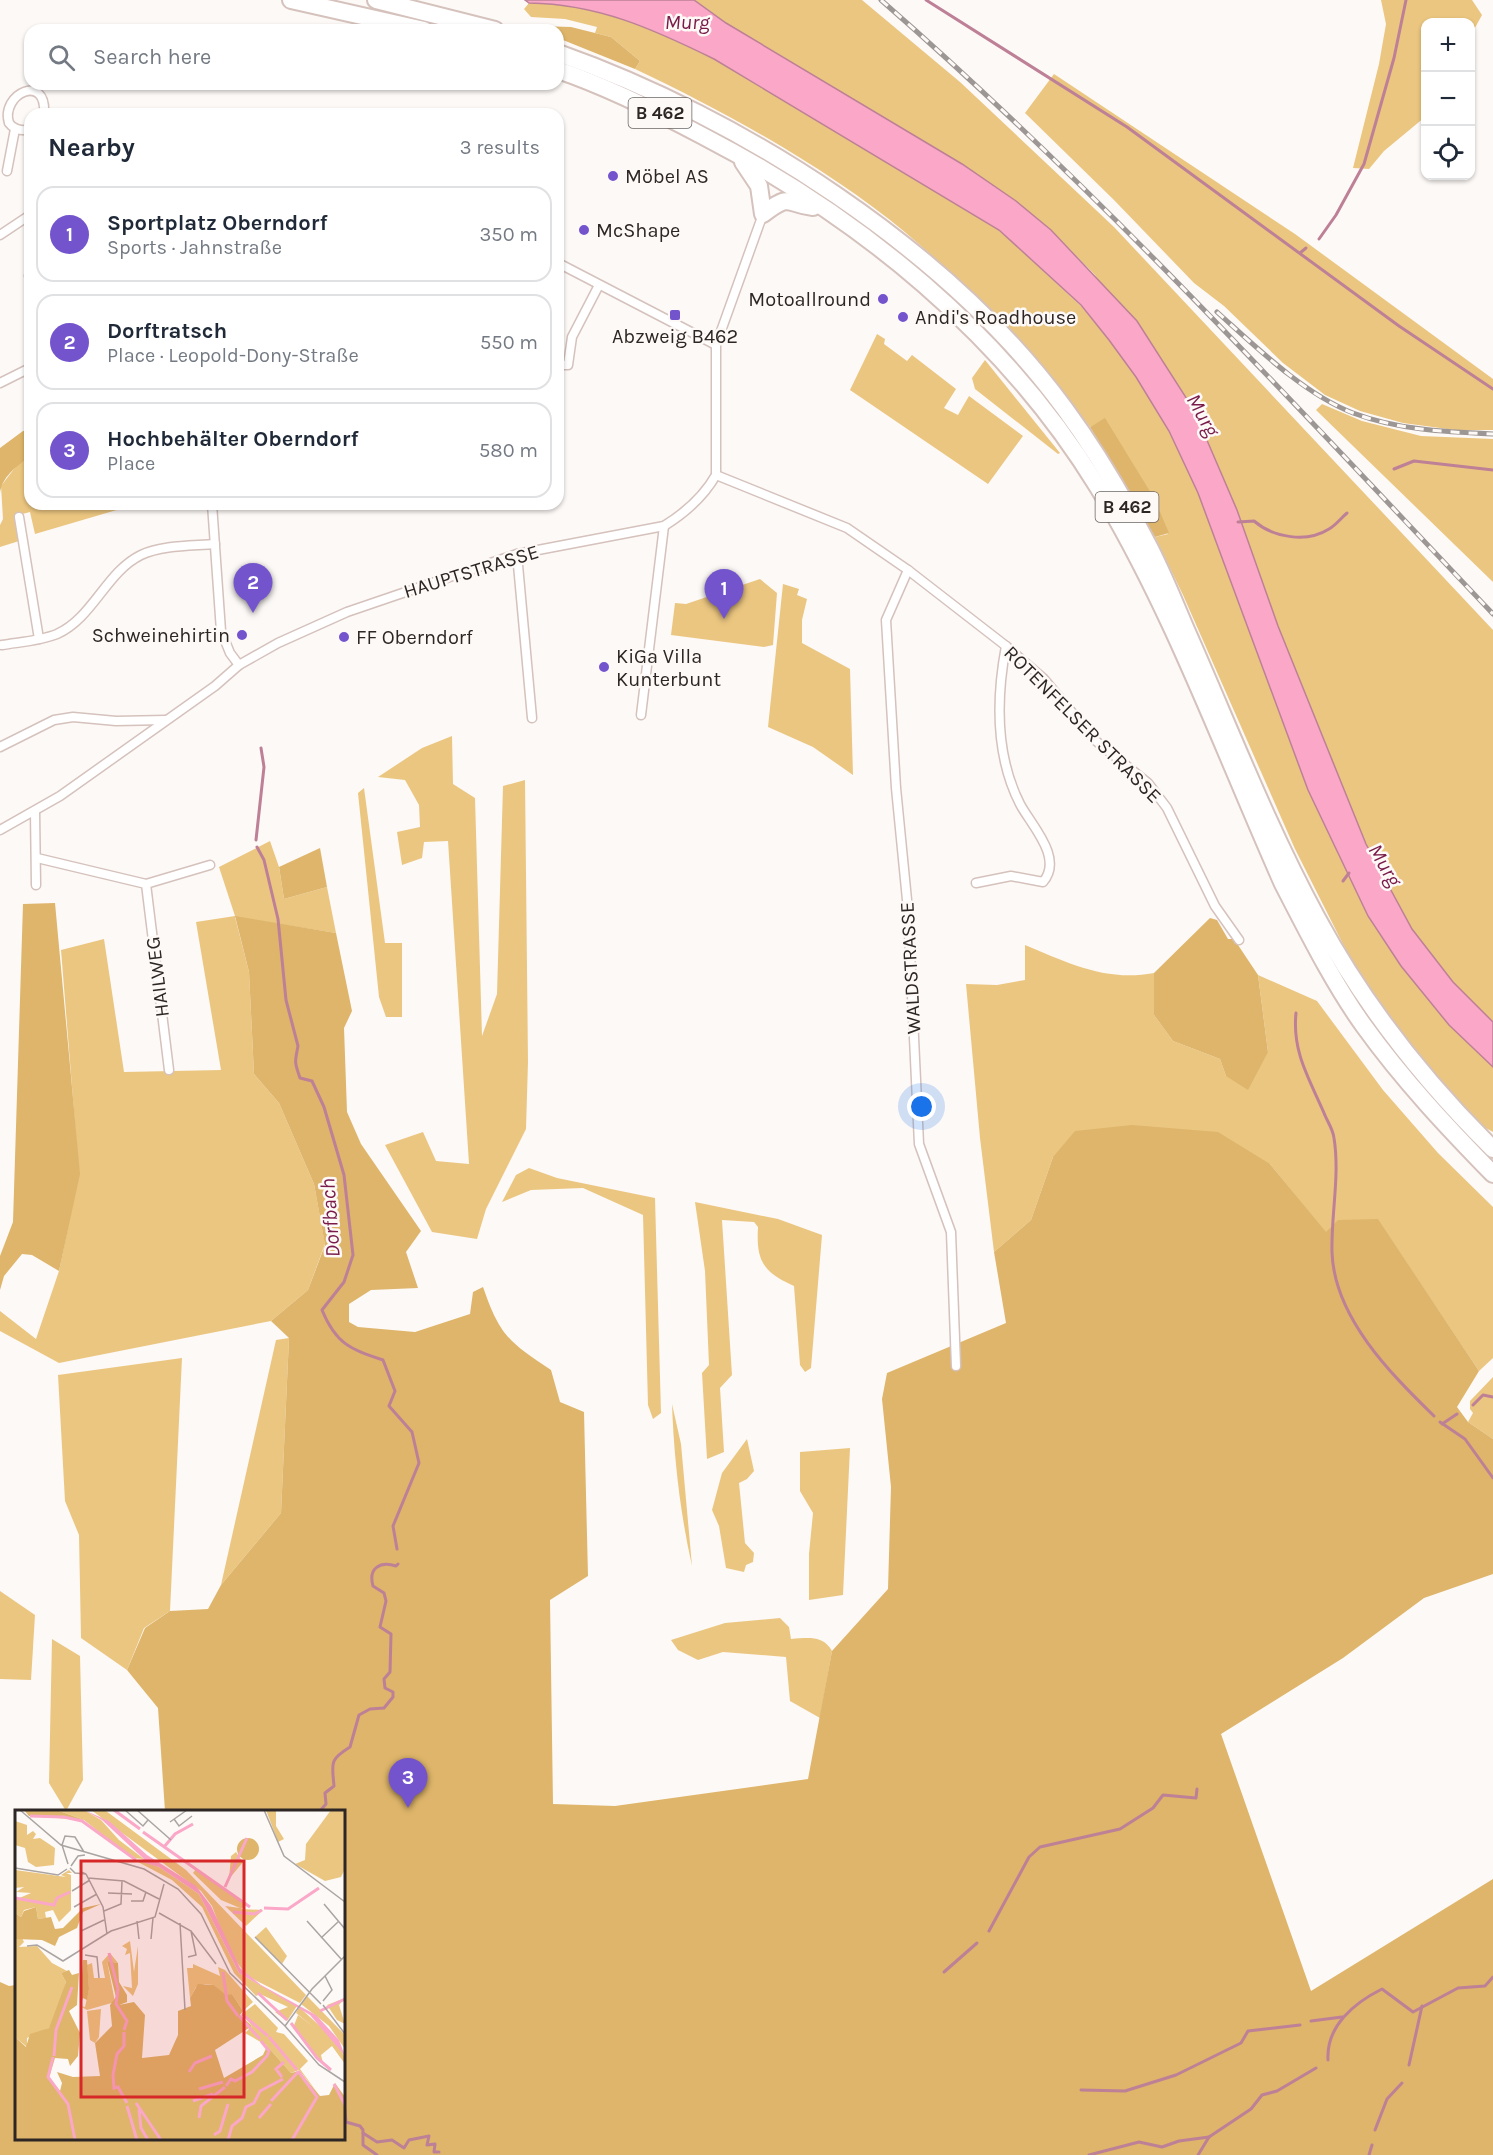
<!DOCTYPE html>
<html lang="en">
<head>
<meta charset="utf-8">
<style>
  :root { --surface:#fff; --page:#f2f2f3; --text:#1f2937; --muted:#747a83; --line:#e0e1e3; --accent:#7354cd }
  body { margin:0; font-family:Karla,sans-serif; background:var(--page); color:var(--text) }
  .controls { position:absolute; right:18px; top:18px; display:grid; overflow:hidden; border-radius:12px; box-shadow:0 2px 4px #0004 }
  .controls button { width:54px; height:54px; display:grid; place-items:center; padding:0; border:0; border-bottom:2px solid var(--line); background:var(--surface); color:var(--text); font:30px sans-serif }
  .you { position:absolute; left:922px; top:1107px; width:21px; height:21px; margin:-15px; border:4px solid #fff; border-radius:50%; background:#1a73e8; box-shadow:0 0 0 9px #1a73e833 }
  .badge { display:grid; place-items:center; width:39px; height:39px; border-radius:50%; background:var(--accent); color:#fff; font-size:20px; font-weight:700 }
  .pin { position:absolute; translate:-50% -50px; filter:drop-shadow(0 2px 3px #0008) }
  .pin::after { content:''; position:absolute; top:32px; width:21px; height:18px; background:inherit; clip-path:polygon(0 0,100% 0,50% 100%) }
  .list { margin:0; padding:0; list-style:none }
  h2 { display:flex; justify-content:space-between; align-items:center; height:78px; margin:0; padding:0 24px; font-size:26px }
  h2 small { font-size:20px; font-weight:400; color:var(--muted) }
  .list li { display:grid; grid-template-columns:39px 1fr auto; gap:18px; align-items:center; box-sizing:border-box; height:96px; margin:0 12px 12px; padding:0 12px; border:2px solid var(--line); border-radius:18px }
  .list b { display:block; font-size:22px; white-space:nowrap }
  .list p { margin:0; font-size:20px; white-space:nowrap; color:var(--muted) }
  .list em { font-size:20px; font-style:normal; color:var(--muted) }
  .icon { flex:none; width:33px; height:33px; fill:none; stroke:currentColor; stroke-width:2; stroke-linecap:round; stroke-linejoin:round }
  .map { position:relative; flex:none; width:1493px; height:2155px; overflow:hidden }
  .search { position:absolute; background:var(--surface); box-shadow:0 2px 4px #0004; left:24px; top:24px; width:540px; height:66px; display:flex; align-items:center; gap:15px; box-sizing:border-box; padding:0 21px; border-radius:18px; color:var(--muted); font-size:22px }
  .panel { position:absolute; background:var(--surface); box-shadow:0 2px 4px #0004; left:24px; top:108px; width:540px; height:402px; border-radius:18px }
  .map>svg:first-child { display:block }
  .green { fill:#ebc680 }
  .forest { fill:#deb56a }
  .water { fill:#fba7c7; stroke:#bd8096; stroke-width:1.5 }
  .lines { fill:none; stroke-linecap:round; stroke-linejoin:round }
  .stream { stroke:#bd8096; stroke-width:3 }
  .street-casing { stroke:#d5c2bc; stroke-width:11 }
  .highway-casing { stroke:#d5c2bc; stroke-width:20 }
  .street { stroke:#fff; stroke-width:8 }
  .highway { stroke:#fff; stroke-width:16 }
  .rail-casing { stroke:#9c9694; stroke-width:5 }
  .rail { stroke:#fdf9f7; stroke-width:3; stroke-dasharray:9; stroke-linecap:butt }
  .poi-dot { fill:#7354cd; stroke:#fdf9f7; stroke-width:2 }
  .labels { text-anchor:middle; stroke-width:5; stroke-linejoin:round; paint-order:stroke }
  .shield { fill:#fdf9f7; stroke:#6b6563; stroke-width:1.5 }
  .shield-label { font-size:18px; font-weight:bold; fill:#2d2624 }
  .poi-label { font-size:20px; fill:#2d2624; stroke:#fdf9f7; text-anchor:start }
  .street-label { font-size:20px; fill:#2d2624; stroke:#fdf9f7 }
  .water-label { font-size:21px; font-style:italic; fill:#791a49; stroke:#fdf9f7 }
  .inset-river { fill:none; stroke:#fba7c7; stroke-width:3 }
  .inset-road { fill:none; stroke:#aaa5a3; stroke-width:1.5 }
  .view { fill:#d62828; fill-opacity:0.15; stroke:#d62828; stroke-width:3 }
  .inset-edge { fill:none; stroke:#2d2624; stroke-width:3 }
</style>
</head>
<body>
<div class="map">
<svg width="1493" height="2155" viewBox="0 0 1493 2155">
  <rect width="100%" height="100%" fill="#fdf9f7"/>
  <g class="green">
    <polygon points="694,0 862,0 960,82 1114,227 1493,630 1493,1022 1453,982 1412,929 1366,844 1278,626 1237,510 1095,275 1051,230 1016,201 961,164 726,23"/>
    <polygon points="1381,0 1472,0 1482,15 1471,35 1470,22 1426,22 1425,117 1384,151 1369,169 1353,168 1379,64 1386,24"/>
    <path d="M529,3C598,4 653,29 714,59L999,230L1081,306L1109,340L1136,377L1169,431L1198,493L1308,790L1368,916L1401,966L1449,1025L1493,1067V1132L1478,1124L1443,1085L1396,1025L1350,958L1295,849L1183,595L1155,537L1168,534L1105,419L1090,427C1032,358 975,291 906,233C829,169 726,112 635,69L640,61L611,37L595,33L597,27L565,19L531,17L524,9Z"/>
    <polygon points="1054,74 1295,234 1493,379 1493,430 1455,430 1403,423 1360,411 1325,395 1283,363 1224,306 1194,283 1114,200 1025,113"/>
    <polygon points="877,334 885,339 884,344 907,361 912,355 956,389 944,408 958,415 969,396 1023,436 988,484 850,390"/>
    <polygon points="985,360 1060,453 1058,454 975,389 972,378"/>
    <polygon points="1322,404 1362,421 1421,436 1493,439 1493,582 1316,410"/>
    <polygon points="30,457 30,504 137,504 35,534 30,512 15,516 19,541 0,547 0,525 3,519 1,486 17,465"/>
    <polygon points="760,579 777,593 773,645 764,647 671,635 675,603 686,604"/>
    <polygon points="783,584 799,589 797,595 807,599 802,620 802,643 850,669 853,775 813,747 768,727"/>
    <polygon points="452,736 453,784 475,798 482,1036 497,994 503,786 525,780 528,1062 526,1129 486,1209 477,1239 432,1232 385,1145 423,1132 436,1161 469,1164 448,841 424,842 422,858 402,865 397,832 420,827 419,805 405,780 378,777 422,748"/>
    <polygon points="364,788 385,943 402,943 402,1017 386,1017 379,997 358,793"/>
    <polygon points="270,841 279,867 284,899 327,887 336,933 235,917 249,972 254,1074 279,1103 314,1184 325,1244 308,1290 271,1321 59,1363 0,1331 0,1311 36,1339 59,1271 79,1174 61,950 104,939 124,1072 221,1070 196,922 235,916 219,867"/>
    <path d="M1025,945C1068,963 1106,982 1154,973V1015L1173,1041L1220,1059L1226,1076L1268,1052L1258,975L1317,1001L1383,1090L1438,1153L1493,1207V1358L1479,1371L1378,1220L1326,1233L1270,1164L1053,1157L1031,1220L994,1252L980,1138L966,984L997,985L1025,980Z"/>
    <polygon points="529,1168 557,1178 655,1198 661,1413 653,1419 648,1405 643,1215 583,1188 531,1190 502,1202 516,1175"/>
    <path d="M695,1202L778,1219L822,1235L811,1368L805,1372L800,1365L794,1286C763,1272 756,1261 758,1227L754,1222L722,1220L732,1375L720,1388L724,1452L707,1459L702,1373L709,1365L705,1271Z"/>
    <polygon points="289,1338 281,1513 221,1585 276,1340"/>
    <polygon points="182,1358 170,1611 144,1628 127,1670 81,1638 79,1535 65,1501 58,1375"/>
    <polygon points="1493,1377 1493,1439 1468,1422 1473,1413 1470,1409 1470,1401"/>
    <path d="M672,1404L681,1444L692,1566C680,1512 674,1459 672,1404Z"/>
    <polygon points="747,1439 754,1471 747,1479 739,1483 745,1543 754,1553 753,1562 746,1565 744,1572 726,1568 719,1526 712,1510 722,1473"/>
    <polygon points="850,1448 843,1595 809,1600 809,1554 813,1513 800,1491 800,1452"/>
    <polygon points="0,1591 35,1615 31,1680 0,1679"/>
    <path d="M780,1618L789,1627L791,1639C808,1638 823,1635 832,1651L820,1718L790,1701L786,1657L723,1652L698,1660L678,1650L671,1640L725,1623Z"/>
    <polygon points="52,1639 80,1656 83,1780 66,1811 49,1783"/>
  </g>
  <g class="forest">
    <polygon points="539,26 571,27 611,37 640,61 635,69 558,38 558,30 537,30"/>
    <polygon points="1105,418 1154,498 1169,533 1155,537 1090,427"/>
    <path d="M30,430V457C17,465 1,478 0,494V448L23,431Z"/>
    <polygon points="320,848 327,887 284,899 279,867"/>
    <polygon points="55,903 80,1174 59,1271 32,1255 22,1254 4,1276 0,1290 0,1256 13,1222 23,904"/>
    <path d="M235,916L336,933L352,1011L344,1028L347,1112L361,1144L421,1231L406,1252L418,1288L371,1290L349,1304V1322L358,1327L415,1332L470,1314L473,1292L483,1287C500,1336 509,1342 551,1370L560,1402L584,1412L588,1576L550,1600L553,1804L615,1806L808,1779L832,1651L888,1589L891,1487L882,1399L887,1373L1006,1323L994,1252L1031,1220L1053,1157L1075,1131L1132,1125L1218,1132L1270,1164L1326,1232L1338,1220L1378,1219L1479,1371L1457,1407L1468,1422L1493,1439V1574L1424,1598L1343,1658L1221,1734L1311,1991L1493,1879V2155H0V1982L9,1986L16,1985V2138H344V1812L165,1811L158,1708L127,1670L145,1628L170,1611L208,1609L221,1585L281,1513L289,1338L271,1321L308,1290L325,1245L314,1184L279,1103L254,1074L249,972Z"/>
    <polygon points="1210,918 1217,920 1228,939 1234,939 1258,975 1268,1052 1248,1090 1226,1076 1220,1059 1173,1041 1154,1015 1154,973"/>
  </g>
  <path class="water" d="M525,0H694L726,23L962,164L1016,201L1051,230L1137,321L1194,410L1237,510L1278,626L1366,844L1412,929L1453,982L1493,1022V1067L1449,1025L1401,966L1368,916L1308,790L1198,493L1169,431L1136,377L1109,340L1081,305L999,230L714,59C653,29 598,4 529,3Z"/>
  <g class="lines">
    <g class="stream">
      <polyline points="926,0 1127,127 1399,326 1493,389"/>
      <polyline points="1319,239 1336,215 1364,164 1394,58 1406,0"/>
      <polyline points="1300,253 1306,248"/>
      <polyline points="1394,469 1414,461 1493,470"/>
      <path d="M1238,522L1254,521C1274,538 1307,543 1329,529C1336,525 1341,518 1347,513"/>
      <polyline points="256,840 264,767 261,748"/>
      <path d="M257,847L264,860L278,919L286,1000L298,1046C295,1062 294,1061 300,1078L312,1081L324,1107L344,1175L353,1255L344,1282L322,1310C336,1344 350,1349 383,1360L395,1391L389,1406L412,1432L419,1463L393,1526L397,1549"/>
      <polyline points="1343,881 1349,873"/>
      <path d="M1296,1013C1292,1052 1309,1078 1324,1113C1327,1121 1333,1129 1334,1138C1340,1176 1331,1214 1332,1252C1334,1317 1390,1373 1434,1416"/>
      <polyline points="1473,1405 1483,1395 1493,1397"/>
      <polyline points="1440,1422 1465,1439 1493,1478"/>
      <polyline points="1442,1424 1457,1414"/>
      <path d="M319,1812L326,1804L325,1793L334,1786C332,1763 329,1760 350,1747L359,1715L370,1709L384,1708L393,1697V1692L385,1688L384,1679L390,1672L391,1634L380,1627L386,1601L384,1593L373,1586C368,1568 380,1561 396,1566L398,1564"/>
      <polyline points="989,1931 1029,1857 1040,1847 1120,1829 1153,1808 1163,1795 1196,1798 1197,1789"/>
      <polyline points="944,1972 977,1943"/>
      <polyline points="1311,2021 1342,2017"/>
      <path d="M1328,2060C1326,2026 1354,2003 1382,1989L1413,2012L1458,1988L1485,1986L1493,1977"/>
      <polyline points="1409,2065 1422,2006"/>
      <polyline points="1081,2090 1125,2091 1176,2075 1241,2043 1248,2031 1300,2025"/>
      <polyline points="344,2103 346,2122 360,2126 363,2130 363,2145 377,2155"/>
      <polyline points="1375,2130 1387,2099 1402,2083"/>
      <polyline points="363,2133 377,2142 392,2140 404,2148 409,2140 429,2136 427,2145 435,2144 434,2152 439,2152"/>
      <polyline points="1089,2155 1139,2142 1162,2147 1179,2141 1209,2137"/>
      <polyline points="1198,2155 1209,2137 1251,2109 1262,2095 1277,2091 1316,2068"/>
      <polyline points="1369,2155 1372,2145"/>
    </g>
    <g class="street-casing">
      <g id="street">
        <path d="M30,130C22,131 14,130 9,123C0,94 47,72 44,114"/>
        <polyline points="7,171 15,129"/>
        <polyline points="0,235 30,215"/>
        <polyline points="558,263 716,345"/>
        <polyline points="29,276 30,278"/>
        <polyline points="558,365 568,365 572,337 599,285"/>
        <polyline points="0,383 30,368"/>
        <polyline points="716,475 847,528 908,570 1006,646 1044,679 1096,741 1148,783 1167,808 1215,906 1239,940"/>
        <polyline points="212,504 221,631 230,653 239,665"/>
        <polyline points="19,517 39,639"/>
        <polyline points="517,554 532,718"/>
        <polyline points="908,570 886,620 896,788 908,910 919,1144 951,1232 956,1366"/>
        <path d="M2,645C20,642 40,641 57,634C93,618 106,572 141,555C162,545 192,546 215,544"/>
        <polyline points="641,715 664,526"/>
        <polyline points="0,747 54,720 73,717 116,721 166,720"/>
        <polyline points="35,811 36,885"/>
        <path d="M0,830L60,796L215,686L239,665L278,643L347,612L517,554L664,526C685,513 704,496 716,475V345L763,214"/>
        <polyline points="37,858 146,884 169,1070"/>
        <path d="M976,883L1011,876L1043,882C1064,858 1031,825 1020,804C995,755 996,699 1006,646"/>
        <polyline points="146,884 210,865"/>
      </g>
    </g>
    <g class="highway-casing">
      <g id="highway">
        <polyline points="291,0 424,30"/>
        <polyline points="376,0 495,30"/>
        <path d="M558,53C742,118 949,250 1065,409C1096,451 1123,497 1147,543C1162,571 1174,602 1187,632C1229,727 1267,826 1317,918C1363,1003 1424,1081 1493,1149"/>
        <path d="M558,70C608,87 656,111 703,136C861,218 1004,334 1098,487C1172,608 1225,754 1283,884C1308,932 1333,983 1364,1026C1403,1080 1447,1127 1493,1174"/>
        <path d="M743,162L759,186L763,214C792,192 785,204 813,207"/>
      </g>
    </g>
    <use href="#street" class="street"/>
    <use href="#highway" class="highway"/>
    <g class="rail-casing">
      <g id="rail">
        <path d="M881,0C1099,190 1294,404 1493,614"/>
        <path d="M1217,312C1256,347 1304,394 1353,413C1398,430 1446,432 1493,434"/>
      </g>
    </g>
    <use href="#rail" class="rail"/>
  </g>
  <g class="poi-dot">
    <circle cx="613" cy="176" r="6"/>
    <circle cx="584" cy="230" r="6"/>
    <circle cx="883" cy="299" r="6"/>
    <rect x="669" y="309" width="12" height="12" rx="3"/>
    <circle cx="903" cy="317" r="6"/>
    <circle cx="242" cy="635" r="6"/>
    <circle cx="344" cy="637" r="6"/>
    <circle cx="604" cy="667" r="6"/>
  </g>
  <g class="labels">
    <g class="shield">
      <rect x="628.5" y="98" width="63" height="30" rx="4.5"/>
      <rect x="1095.5" y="492" width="63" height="30" rx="4.5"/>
    </g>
    <g class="shield-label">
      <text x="660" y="119">B 462</text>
      <text x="1127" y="513">B 462</text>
    </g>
    <g class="poi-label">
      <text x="625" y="183">Möbel AS</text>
      <text x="596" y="237">McShape</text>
      <text x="871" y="306" text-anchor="end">Motoallround</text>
      <text x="915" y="324">Andi's Roadhouse</text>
      <text x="675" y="343" text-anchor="middle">Abzweig B462</text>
      <text x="230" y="642" text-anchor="end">Schweinehirtin</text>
      <text x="356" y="644">FF Oberndorf</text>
      <text x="616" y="663">KiGa Villa<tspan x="616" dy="23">Kunterbunt</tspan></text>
    </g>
    <g class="street-label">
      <text transform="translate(471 571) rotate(-17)" y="7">HAUPTSTRASSE</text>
      <text transform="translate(1083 724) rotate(45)" y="7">ROTENFELSER STRASSE</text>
      <text transform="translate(910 968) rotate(-93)" y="7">WALDSTRASSE</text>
      <text transform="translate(157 977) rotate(-97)" y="7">HAILWEG</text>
    </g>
    <g class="water-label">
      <text x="687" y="29">Murg</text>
      <text transform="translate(1203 415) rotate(61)" y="7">Murg</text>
      <text transform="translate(1385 865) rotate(60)" y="7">Murg</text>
      <text transform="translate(330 1218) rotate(-94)" y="7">Dorfbach</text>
    </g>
  </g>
  <g transform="translate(15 1810)">
    <rect width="330" height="330" fill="#fdf9f7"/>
    <path d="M42,0H69L86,10L104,30L129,49L117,48L69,10ZM76,0L91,1L171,60L291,185L285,193L232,166L215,143L197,96L186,81ZM251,0L261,1V16L269,29L263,32ZM316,0H330V59L326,67L310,71L280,54L290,50L291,34ZM0,11L12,15V25L18,21L21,24L18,29L25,28L40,38L39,55L21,57L13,52L10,38L0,35ZM221,42L228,52L214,69L216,46ZM123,52H130L144,57L184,84L224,163L282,196L272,211L260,202L273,197L245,184L241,186L219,163L187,97L157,70ZM181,59L232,95L226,99L248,100L231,116L210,96L225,98L206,90L178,63ZM0,60L51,67L46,65L54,60L57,63H51L56,65V100L44,112L38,100L30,102L31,108L23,109L21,97L9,100L6,107L0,103V87L2,89L16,83L1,82L9,77L0,78ZM251,117L272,146L267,154L240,127ZM7,128L9,132L4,137L22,136L37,153L52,161L46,163L51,172L40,209L34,218L12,228V237L0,227V129ZM115,131L119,162L123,136V174L118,186L108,176L117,178L115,143L110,145L112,139L107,136ZM95,143L103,153L92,151L100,192L72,200L65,196L70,197L74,179L72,155L77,153L79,168H90L87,152ZM178,154L205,166L203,157L210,160L238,192L228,201L217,184L211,186L199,175L190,174L181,177L175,188L172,158H178ZM292,186L330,225V239L314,216L286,194ZM330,188L324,195L330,214L322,210L312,195ZM240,194L263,218L261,222L269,224L293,251L285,259L304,285L284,260L276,263L251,235L230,223L237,216L227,204ZM284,197L317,227L330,247V254L317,236L306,245L308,253L278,218L283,205L300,218L281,203ZM86,199L84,227L80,233L75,230L72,201Z" fill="#ebc680"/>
    <path d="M9,0H42L69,10L14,6ZM222 39a11 11 0 1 1 22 0a11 11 0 1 1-22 0ZM86,94L68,102L62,118L44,127L40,136L27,130L0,129V103L6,107L9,101L21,97L23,109L36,107L40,119L48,118L68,98ZM68,150H72L74,179L72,190L68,188L65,196ZM92,151L103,153L104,172L112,185V192L104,195L119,192L130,205L127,248L154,245L163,225V201L176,196L175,188L183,174L199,175L211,185L217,184L228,201L225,205L237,216L200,240L209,268L248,245L252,236L276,263L284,261L305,286L314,285L320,273L330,287V330H0V227L11,237L15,224L34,218L51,172L46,163L54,160L57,165L64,163L62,195L54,201L65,223L63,246L55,256L53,249L40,248L34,268L45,281L47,273L42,262L58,267L85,266L80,233L97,216L95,195L101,187Z" fill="#deb56a"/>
    <path d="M69,0L94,11L132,45L181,76L196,96L225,158L246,175L301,205L324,230L330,246L295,205L224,163L184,84L144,57L123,51L129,49L87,10Z" fill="#fba7c7"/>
    <path class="inset-river" d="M99,0L125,19M15,6L49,7L67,11L121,50M128,22L235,97M149,37L160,24L178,14M210,77L232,28M0,88L39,95L42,88L55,82M249,98L273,99L304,78M218,102L240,104L247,100M94,143L103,179L101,194L112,211L109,220M208,162L212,191L223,206M243,183L272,210M305,201L330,189M227,204L253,226M224,206L245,229M276,213L302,248L316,260M109,222V236L102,244L98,265L99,278L103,277L112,293M254,227L282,260M39,246L41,220L57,177M38,247L33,267L53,294L60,330M174,262L180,253L197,246M267,267L261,259L269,252M319,274L330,295M211,276L216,269L220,271L237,262L252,246L254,241L246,231M184,279L208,272M178,291L198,284M256,291L283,262M121,293L146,330M112,296L122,330M124,299L126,318L133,330M184,308L186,296L210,277M244,308L256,294M199,325L205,321L213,294M213,330L217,316L227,308L231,297L239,293L245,281L268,269M277,330L302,287L283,261"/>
    <path class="inset-road" d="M5,0L46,35L129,59L163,79L186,104L215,163L270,216M110,0L128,16L133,10M122,0L156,30M249,0L269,46L330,92M159,9L164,16L177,6M155,12L172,0M53,54L47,35L50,26L60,27L69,42M56,56L63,46L70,45M0,58L43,65L52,59M55,58L60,63L71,64L66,62M71,64L88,97L92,124M73,68L109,71L144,89M57,81L75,70M93,83L117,84M116,91H128L131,82M309,94L330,119M59,97L82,84M89,101L106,94L107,71M144,103L176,121L201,154M122,111L124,129M292,111L327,150M165,113L170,200M66,121L89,110M240,127L306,194M306,128L324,111M136,129L138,108M12,136L22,135L48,151L96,121L140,107L149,74M70,145L82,147L84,168M173,147L181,145L176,121M308,191L317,180L310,166M308,195L330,224M270,216L297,179L330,146M270,216L304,255L330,272"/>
    <path class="view" d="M66,51H229V287H66Z"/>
    <rect width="330" height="330" class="inset-edge"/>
  </g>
</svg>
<div class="controls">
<button>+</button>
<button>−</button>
<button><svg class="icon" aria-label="locate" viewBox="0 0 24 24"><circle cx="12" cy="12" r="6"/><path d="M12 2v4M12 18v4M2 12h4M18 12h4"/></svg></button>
</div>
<div class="you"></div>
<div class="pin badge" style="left:724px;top:619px">1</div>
<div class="pin badge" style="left:253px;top:613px">2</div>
<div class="pin badge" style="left:408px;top:1808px">3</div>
<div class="search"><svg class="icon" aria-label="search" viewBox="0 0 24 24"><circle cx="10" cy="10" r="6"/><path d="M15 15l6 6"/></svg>Search here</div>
<section class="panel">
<h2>Nearby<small>3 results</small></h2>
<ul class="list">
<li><span class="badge">1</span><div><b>Sportplatz Oberndorf</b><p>Sports · Jahnstraße</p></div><em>350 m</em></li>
<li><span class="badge">2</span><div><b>Dorftratsch</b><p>Place · Leopold-Dony-Straße</p></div><em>550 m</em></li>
<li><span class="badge">3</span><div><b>Hochbehälter Oberndorf</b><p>Place</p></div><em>580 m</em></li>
</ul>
</section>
</div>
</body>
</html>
